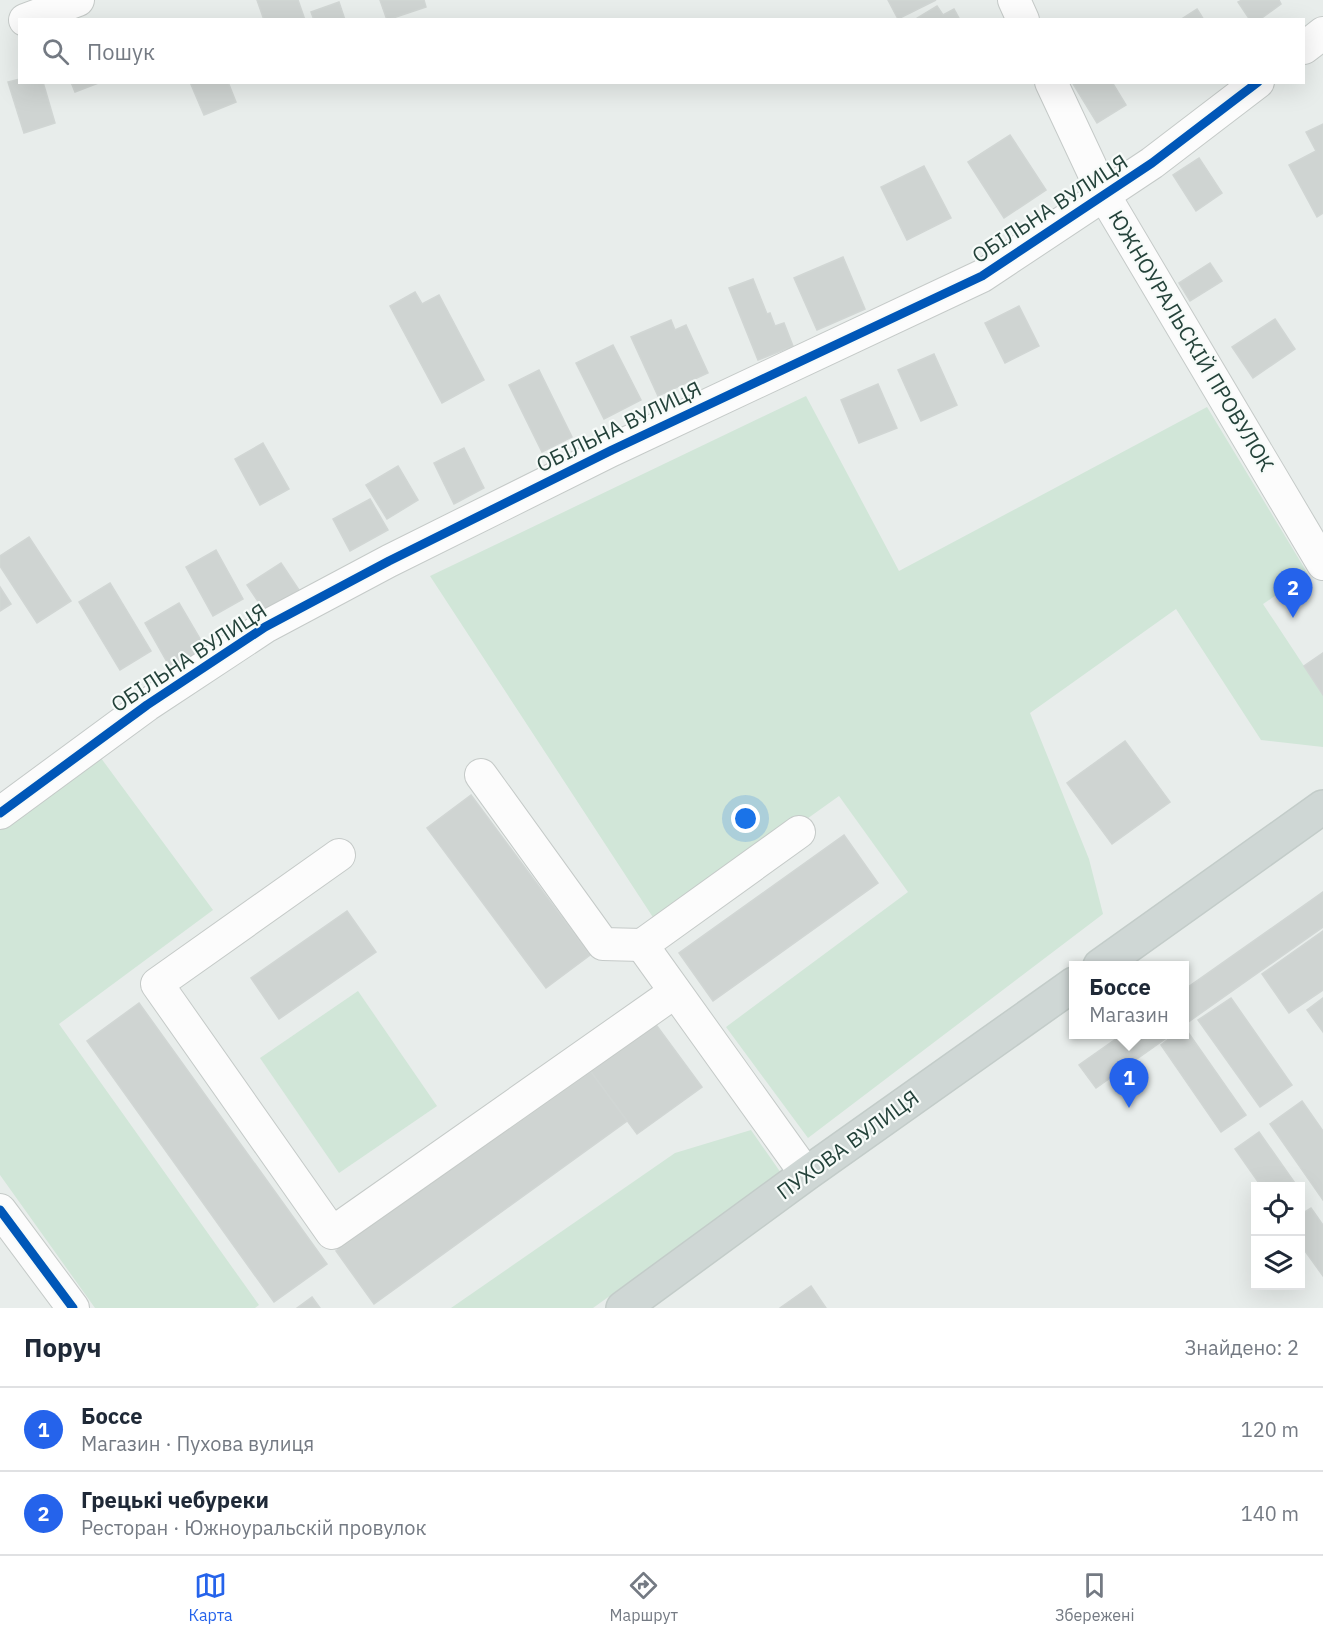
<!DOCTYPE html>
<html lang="uk">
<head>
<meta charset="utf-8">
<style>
  :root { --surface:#fff; --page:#f6f6f7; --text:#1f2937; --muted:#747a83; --line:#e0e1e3; --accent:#2563eb }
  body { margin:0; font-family:"IBM Plex Sans",sans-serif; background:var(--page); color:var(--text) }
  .controls { position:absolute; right:18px; bottom:18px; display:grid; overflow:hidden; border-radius:0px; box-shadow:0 6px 24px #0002 }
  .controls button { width:54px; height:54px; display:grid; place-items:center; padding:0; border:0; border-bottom:2px solid var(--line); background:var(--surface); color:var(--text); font:30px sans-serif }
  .you { position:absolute; left:746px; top:819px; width:21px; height:21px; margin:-15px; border:4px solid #fff; border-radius:50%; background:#1a73e8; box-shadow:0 0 0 9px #1a73e833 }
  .badge { display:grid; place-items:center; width:39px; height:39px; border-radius:50%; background:var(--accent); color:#fff; font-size:20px; font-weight:700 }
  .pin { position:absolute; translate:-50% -50px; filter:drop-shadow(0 2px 3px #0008) }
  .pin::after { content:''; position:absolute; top:32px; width:21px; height:18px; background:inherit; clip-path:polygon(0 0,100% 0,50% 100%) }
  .popup { position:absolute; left:1069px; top:961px; width:120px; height:78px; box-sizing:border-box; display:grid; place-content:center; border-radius:0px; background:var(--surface); filter:drop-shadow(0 2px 4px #0005); font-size:20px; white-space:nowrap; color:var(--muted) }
  .popup b { font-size:22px; color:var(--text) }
  .popup::after { content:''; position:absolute; left:50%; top:100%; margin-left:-12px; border:12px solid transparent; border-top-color:var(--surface) }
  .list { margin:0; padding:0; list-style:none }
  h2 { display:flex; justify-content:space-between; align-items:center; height:78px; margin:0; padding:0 24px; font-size:26px }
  h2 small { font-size:20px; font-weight:400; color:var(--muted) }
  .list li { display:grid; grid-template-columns:39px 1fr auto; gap:18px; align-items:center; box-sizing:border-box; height:84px; padding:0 24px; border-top:2px solid var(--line) }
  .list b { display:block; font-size:22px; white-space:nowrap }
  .list p { margin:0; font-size:20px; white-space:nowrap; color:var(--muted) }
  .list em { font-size:20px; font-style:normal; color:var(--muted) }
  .icon { flex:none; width:33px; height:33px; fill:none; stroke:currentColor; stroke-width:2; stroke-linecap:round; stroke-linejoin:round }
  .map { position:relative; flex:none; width:1323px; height:1308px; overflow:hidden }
  .search { position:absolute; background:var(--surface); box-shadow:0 6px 24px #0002; left:18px; right:18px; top:18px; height:66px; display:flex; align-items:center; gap:15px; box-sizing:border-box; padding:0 21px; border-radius:0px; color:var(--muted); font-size:22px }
  .sheet { height:246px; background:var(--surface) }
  nav { display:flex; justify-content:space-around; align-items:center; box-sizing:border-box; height:84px; border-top:2px solid var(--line); background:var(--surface); font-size:16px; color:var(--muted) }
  nav a { display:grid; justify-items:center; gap:3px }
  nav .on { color:var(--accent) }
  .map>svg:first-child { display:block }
  .green { fill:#d1e6d8 }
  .building { fill:#cfd4d2; stroke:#d1d6d4; stroke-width:1.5 }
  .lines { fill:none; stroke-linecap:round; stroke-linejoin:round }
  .minor-casing { stroke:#c5cac8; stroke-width:34 }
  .major-casing { stroke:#c3ccc9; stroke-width:36 }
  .minor { stroke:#fcfcfc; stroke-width:32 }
  .major { stroke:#cfd7d5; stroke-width:33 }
  .cycleway-casing { stroke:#f7fbf9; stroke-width:13 }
  .cycleway { stroke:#0057b8; stroke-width:9 }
  .labels { text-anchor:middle; stroke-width:4.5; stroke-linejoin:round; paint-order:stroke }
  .street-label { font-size:21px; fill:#24423a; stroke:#f7fbf9 }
</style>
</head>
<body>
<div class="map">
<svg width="1323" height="1308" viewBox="0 0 1323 1308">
  <rect width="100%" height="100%" fill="#e8edeb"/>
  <g class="green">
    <polygon points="806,396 899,571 1207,407 1308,574 1263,604 1323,695 1323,747 1261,740 1176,609 1030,713 1089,859 1103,914 808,1138 726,1027 908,892 839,796 658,925 430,576"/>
    <polygon points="98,754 213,910 59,1024 259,1305 255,1308 95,1308 0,1175 0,822"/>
    <polygon points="358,991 437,1106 339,1173 260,1058"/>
    <polygon points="751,1130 781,1173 593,1308 451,1308 675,1153"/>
  </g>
  <g class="building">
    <polygon points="257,0 298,0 305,20 264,20"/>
    <polygon points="380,0 424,0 426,7 387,20"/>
    <polygon points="888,0 936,0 898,19"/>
    <polygon points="1242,0 1279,0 1281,4 1259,20 1250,20 1238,2"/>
    <polygon points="339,2 345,20 314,20 311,12"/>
    <polygon points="937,6 943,15 954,9 960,20 914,20"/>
    <polygon points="1197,9 1204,20 1180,20"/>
    <polygon points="20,79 20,82 43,82 55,123 24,133 8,82"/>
    <polygon points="71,82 101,82 75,92"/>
    <polygon points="190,82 228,82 236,102 204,115"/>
    <polygon points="1072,82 1112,82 1126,105 1097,123"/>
    <polygon points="1323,124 1323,213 1317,217 1289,165 1316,151 1306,132"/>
    <polygon points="1010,135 1046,190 1004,218 968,162"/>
    <polygon points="1199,158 1222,193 1196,211 1173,175"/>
    <polygon points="924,166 951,218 907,240 881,187"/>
    <polygon points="843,257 865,309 817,330 794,278"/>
    <polygon points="1210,263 1222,281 1190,301 1179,283"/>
    <polygon points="753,279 767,314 770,313 775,326 784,323 793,346 758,360 729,288"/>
    <polygon points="415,292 422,304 439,295 484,380 442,403 390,306"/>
    <polygon points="1019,306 1039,346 1005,363 985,323"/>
    <polygon points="1275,319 1295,349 1253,378 1232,347"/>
    <polygon points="671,320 675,330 686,325 708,373 658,396 631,337"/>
    <polygon points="613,345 641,400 604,419 576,363"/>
    <polygon points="934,354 957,405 921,421 898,370"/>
    <polygon points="539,370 572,437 542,452 509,385"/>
    <polygon points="878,384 897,428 859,443 841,400"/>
    <polygon points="263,443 289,489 260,505 235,459"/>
    <polygon points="464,448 484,488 454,504 434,463"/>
    <polygon points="398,466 418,500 387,519 366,485"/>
    <polygon points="370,499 388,530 350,551 333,519"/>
    <polygon points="29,537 71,601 37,623 0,566 0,556"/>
    <polygon points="216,550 243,599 213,616 186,567"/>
    <polygon points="281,563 299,590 265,612 247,585"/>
    <polygon points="110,583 151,651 120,670 79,602"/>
    <polygon points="0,587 11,604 0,611"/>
    <polygon points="179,603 206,649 171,669 145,623"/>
    <polygon points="1323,653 1323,695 1304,666"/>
    <polygon points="1125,741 1170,802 1112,844 1067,783"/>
    <polygon points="471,795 590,955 546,988 427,828"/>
    <polygon points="844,835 878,883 713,1001 679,953"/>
    <polygon points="1323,892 1323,927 1184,1025 1184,990"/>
    <polygon points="347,911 376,952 279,1019 251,978"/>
    <polygon points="1323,931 1323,990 1289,1013 1262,974"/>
    <polygon points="1231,998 1292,1085 1260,1107 1198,1020"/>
    <polygon points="1323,998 1323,1032 1307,1010"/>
    <polygon points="139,1003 327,1264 274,1302 87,1041"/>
    <polygon points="654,1022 702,1087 637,1134 589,1069"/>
    <polygon points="1185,1028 1246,1115 1221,1132 1161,1045 1175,1034 1184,1034"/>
    <polygon points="1123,1034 1172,1034 1096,1088 1079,1065"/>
    <polygon points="589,1069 627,1121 374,1304 336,1251"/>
    <polygon points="1302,1101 1323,1131 1323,1200 1270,1124"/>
    <polygon points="1259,1132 1297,1186 1261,1186 1235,1149"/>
    <polygon points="1311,1208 1323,1225 1323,1276 1300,1244 1300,1215"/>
    <polygon points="811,1286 826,1308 780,1308"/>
    <polygon points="312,1297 320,1308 297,1308"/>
  </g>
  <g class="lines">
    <g class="minor-casing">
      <g id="minor">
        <polyline points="1014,0 1023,20"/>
        <polyline points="25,20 78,0"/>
        <polyline points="1304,48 1323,33"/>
        <polyline points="1051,82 1104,195 1323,564"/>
        <polyline points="481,775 603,944 642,945"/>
        <polyline points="0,813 147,705 265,627 389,561 612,450 982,276 1152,163 1258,82"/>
        <polyline points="799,832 642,945 806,1174"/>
        <polyline points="339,855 157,984 332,1233 675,992"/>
        <polyline points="0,1210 73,1308"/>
      </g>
    </g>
    <g class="major-casing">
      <g id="major">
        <polyline points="1100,966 1323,807"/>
        <polyline points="623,1308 806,1174 1074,984"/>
      </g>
    </g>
    <use href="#minor" class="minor"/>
    <use href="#major" class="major"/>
    <g class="cycleway-casing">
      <g id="cycleway">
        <polyline points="0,813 147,705 265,627 389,561 612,450 982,276 1152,163 1258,82"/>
        <polyline points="0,1210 73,1308"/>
      </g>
    </g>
    <use href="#cycleway" class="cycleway"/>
  </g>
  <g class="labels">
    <g class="street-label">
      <text transform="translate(1050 209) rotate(-33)" y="7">ОБІЛЬНА ВУЛИЦЯ</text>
      <text transform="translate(1191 341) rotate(59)" y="7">ЮЖНОУРАЛЬСКІЙ ПРОВУЛОК</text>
      <text transform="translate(619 427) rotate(-26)" y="7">ОБІЛЬНА ВУЛИЦЯ</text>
      <text transform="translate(189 658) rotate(-33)" y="7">ОБІЛЬНА ВУЛИЦЯ</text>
      <text transform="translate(848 1145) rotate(-36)" y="7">ПУХОВА ВУЛИЦЯ</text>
    </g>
  </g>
</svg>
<div class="controls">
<button><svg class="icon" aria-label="locate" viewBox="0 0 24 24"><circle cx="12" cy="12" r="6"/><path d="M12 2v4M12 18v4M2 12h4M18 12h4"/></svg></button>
<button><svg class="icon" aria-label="layers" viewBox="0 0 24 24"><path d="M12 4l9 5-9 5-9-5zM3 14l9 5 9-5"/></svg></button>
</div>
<div class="you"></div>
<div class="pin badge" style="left:1129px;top:1108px">1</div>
<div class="popup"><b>Боссе</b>Магазин</div>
<div class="pin badge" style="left:1293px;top:618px">2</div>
<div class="search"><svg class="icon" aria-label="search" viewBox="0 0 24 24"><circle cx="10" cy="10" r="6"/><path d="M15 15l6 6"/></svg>Пошук</div>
</div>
<section class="sheet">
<h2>Поруч<small>Знайдено: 2</small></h2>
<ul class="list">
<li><span class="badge">1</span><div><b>Боссе</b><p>Магазин · Пухова вулиця</p></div><em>120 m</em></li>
<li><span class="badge">2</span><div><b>Грецькі чебуреки</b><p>Ресторан · Южноуральскій провулок</p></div><em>140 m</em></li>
</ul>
</section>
<nav>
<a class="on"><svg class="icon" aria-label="map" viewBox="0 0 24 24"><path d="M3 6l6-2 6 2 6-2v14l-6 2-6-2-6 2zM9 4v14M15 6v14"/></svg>Карта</a>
<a><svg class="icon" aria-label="directions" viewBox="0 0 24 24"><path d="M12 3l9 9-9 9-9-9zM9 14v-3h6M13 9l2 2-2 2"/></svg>Маршрут</a>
<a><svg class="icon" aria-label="saved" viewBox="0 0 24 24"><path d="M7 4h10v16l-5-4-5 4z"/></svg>Збережені</a>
</nav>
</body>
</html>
